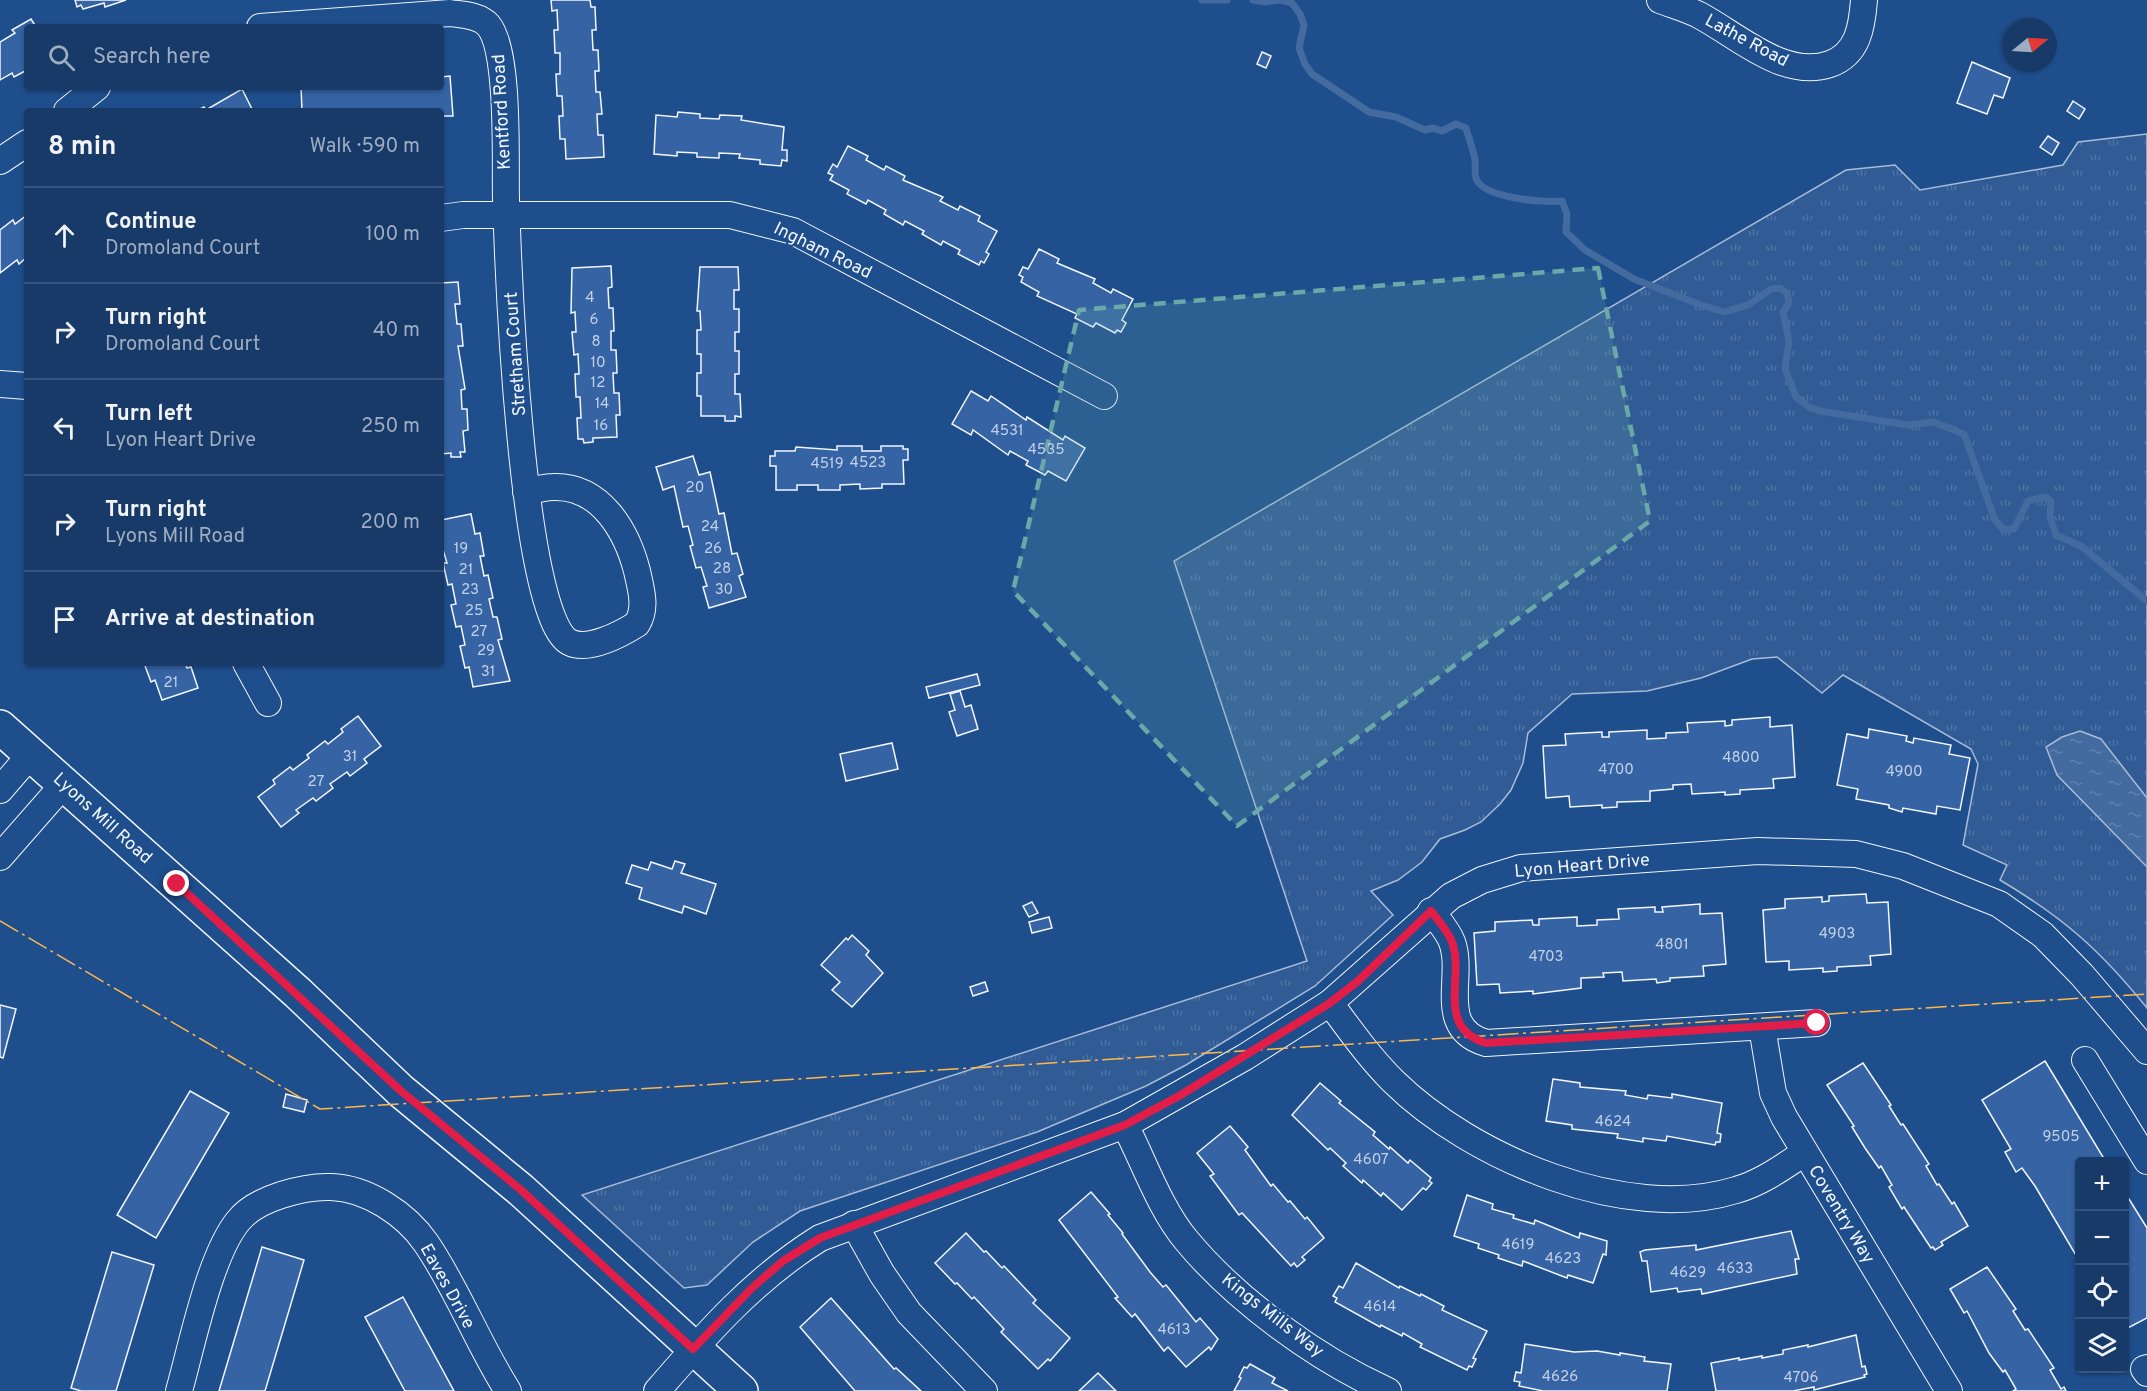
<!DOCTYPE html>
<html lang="en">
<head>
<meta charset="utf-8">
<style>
  :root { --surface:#173a69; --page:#20416f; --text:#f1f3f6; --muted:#9eadc0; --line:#36547d }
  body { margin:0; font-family:Overpass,sans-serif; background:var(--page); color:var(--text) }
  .controls { position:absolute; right:18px; bottom:18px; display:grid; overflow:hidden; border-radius:6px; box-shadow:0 2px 4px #0004 }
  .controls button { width:54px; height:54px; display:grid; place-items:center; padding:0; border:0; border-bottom:2px solid var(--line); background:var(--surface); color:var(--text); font:30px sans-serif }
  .compass { position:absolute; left:2003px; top:18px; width:54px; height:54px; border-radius:50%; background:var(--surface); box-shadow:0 2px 4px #0004; rotate:72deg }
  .stop { position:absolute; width:18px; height:18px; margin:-14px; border:4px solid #e11d48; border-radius:50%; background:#fff }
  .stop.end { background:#e11d48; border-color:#fff; box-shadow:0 2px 6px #0008 }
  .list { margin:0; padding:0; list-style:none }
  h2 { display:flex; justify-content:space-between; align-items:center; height:78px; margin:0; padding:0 24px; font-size:26px }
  h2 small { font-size:20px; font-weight:400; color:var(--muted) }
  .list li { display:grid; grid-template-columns:39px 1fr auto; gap:18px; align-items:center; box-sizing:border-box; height:96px; padding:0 24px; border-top:2px solid var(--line) }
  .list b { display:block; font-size:22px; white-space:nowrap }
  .list p { margin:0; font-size:20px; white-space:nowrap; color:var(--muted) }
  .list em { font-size:20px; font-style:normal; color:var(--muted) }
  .icon { flex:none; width:33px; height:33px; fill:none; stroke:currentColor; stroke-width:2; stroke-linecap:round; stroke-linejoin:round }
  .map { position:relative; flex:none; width:2147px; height:1391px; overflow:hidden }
  .search { position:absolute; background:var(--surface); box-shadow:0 2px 4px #0004; left:24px; top:24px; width:420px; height:66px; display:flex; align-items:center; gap:15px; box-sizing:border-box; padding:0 21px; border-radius:6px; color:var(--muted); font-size:22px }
  .panel { position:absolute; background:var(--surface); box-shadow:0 2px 4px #0004; left:24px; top:108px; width:420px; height:558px; border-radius:6px }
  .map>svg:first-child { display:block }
  .grass { fill:url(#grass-tufts); stroke:#a8bbd7; stroke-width:1.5 }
  .water { fill:url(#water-ripples); stroke:#a8bbd7; stroke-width:1.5 }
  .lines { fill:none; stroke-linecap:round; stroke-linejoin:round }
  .stream { stroke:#446ba0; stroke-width:7 }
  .building { fill:#3563a3; stroke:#f2f6ff; stroke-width:1.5 }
  .minor-casing { stroke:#f2f6ff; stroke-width:28 }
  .major-casing { stroke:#f2f6ff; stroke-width:36 }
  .minor { stroke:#1f4e8c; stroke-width:26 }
  .major { stroke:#1f4e8c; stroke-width:33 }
  .power { stroke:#ffb74d; stroke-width:1.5; stroke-dasharray:21 4.5 3 4.5; stroke-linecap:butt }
  .route { stroke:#e11d48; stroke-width:8 }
  .marked { fill:#6aa9a8; fill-opacity:0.2; stroke:#6aa9a8; stroke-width:4.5; stroke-dasharray:12 8; stroke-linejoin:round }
  .labels { text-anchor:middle; stroke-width:4.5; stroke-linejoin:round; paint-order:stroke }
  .number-label { font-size:15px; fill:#c3d1e8 }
  .street-label { font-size:18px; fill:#f2f6ff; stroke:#1f4e8c }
</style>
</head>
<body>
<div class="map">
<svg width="2147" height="1391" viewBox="0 0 2147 1391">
  <defs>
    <pattern id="grass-tufts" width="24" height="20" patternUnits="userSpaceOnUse" patternTransform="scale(1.5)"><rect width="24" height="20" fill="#305b95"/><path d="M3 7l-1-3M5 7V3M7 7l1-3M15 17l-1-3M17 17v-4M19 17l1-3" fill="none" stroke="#4e73a5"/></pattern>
    <pattern id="water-ripples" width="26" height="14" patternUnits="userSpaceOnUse" patternTransform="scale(1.5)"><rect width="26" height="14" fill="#446ba0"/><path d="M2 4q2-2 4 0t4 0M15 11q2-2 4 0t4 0" fill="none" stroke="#5f81ae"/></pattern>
  </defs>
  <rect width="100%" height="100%" fill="#1f4e8c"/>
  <path class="grass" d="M2147,134V1008C2100,950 2064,918 2000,880L2007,865L1963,845L1978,764L1971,749L1843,675L1822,693L1777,657L1752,659L1701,678L1647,691L1572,694L1528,733L1523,763L1511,790L1500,804L1481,822L1465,830L1440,839L1422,862L1398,880L1371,891L1393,915L1315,986L1186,1065L1146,1086L1037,1132L800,1211L753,1242L707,1285L684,1288L582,1195L1307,961L1174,561L1846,170L1895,165L1920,190L2063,165L2078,142Z"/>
  <polygon class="water" points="2080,731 2101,739 2147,798 2147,867 2057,775 2046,747 2062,737"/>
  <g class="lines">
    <g class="stream">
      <polyline points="1202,0 1227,0"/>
      <polyline points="1253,0 1265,2 1280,0"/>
      <path d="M1281,0L1292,3L1300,14L1304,25L1299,48L1305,64L1312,74L1369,112L1396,117L1425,130L1433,128L1442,131L1456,124L1466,128C1469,139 1473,149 1475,160C1476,166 1474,173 1476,178C1482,198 1543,203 1562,201L1567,214L1566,232L1585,250L1634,279L1701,305L1725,312L1748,305L1771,289L1780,288L1787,293L1789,303L1783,312L1789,341L1785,369L1796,397L1809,407L1820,411L1908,425L1933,422L1964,434L1995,520L2003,529H2014L2028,501L2045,497L2051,501L2050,517L2056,535L2081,546L2147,601"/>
    </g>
  </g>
  <g class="building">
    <polygon points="75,0 126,0 105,7 104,3 83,9 81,5 77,7"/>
    <polygon points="551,0 590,0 591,7 595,7 596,30 592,30 593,50 598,50 599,71 595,71 596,92 600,92 602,114 597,114 598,135 603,135 604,157 566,159 565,139 560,139 559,116 563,116 562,96 557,96 556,74 560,74 560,53 555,53 554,30 558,30 557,10 552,11"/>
    <polygon points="31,19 36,27 27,27 27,70 14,77 12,73 0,80 0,42 15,33 12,30"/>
    <polygon points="1262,52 1271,56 1266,68 1257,64"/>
    <polygon points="1972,62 2010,78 2003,98 1994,95 1987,114 1957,103"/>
    <polygon points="450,76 453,116 441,116 441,111 302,111 301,87 441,87 441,77"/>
    <polygon points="242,89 253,111 196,111 204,107 206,110"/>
    <polygon points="2073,101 2085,109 2079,119 2067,111"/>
    <polygon points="678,112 700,114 700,118 719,119 720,115 742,116 741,120 784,127 782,150 787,150 787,161 782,160 781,166 760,164 760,160 739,158 740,154 719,153 719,158 697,157 697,153 677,152 677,156 654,154 656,115 677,117"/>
    <polygon points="2048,136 2059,143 2052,155 2040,147"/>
    <polygon points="848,146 868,156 866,160 884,170 886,166 905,176 903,180 943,197 940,201 958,210 960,206 980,216 978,221 997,231 986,252 989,254 984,263 981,261 979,265 958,254 960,250 943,241 941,245 922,234 924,231 905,221 903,225 884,214 886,210 868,200 866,204 847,194 849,190 830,180 833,175 828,173 833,164 837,167"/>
    <polygon points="27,215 27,257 19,264 17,260 0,273 0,230 13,220 15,224"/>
    <polygon points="1039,249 1059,259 1057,263 1095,279 1093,283 1111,293 1113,289 1133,299 1122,320 1126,323 1121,332 1117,330 1115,333 1096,323 1093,327 1075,318 1077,314 1037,296 1039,292 1021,282 1023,277 1019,275 1023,267 1028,269"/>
    <polygon points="611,266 612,287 608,288 609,308 613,308 614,331 611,331 611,350 616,350 617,373 613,373 614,393 619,393 620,415 616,415 617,437 593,438 593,442 584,443 583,439 578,439 577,418 581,418 580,397 576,397 575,374 579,374 578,354 574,355 572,332 576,332 575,312 571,313 572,268"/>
    <polygon points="700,267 738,267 739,290 734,290 734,309 739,309 739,332 735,332 735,351 739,351 739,374 735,374 735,394 740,394 741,417 735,416 735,421 725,421 725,416 701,416 701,396 697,396 697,373 701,373 701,354 697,354 697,330 701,330 700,311 697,311"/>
    <polygon points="458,282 460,304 455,304 457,324 461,324 463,346 458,346 465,389 461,390 462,409 467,409 468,430 463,431 465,452 460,452 461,457 451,457 451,453 441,454 441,283"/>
    <polygon points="971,391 988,401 991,396 1026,420 1027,417 1063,440 1065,436 1085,448 1066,481 1048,471 1045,475 1026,465 1028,461 1010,451 1008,455 973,430 971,435 952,424"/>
    <polygon points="837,446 862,446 862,451 881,451 881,446 903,446 903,449 908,449 908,460 903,460 904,484 882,484 882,488 860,489 860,484 840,485 840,490 818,490 818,485 797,485 797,490 776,490 776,466 770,466 770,456 775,456 775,451 795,451 796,447 837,450"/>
    <polygon points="693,456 699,475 710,472 719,514 724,513 732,554 737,553 743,574 739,576 746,597 709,608 703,587 707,586 701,567 696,568 690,546 693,545 688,526 683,527 674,486 663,490 656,467"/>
    <polygon points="471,514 475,534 480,533 484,556 480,556 484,576 488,575 493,598 489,599 493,617 497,617 502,639 498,640 510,681 473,687 469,667 465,668 460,646 465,645 461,626 456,627 451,605 456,604 452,584 448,585 443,563 447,563 441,543 441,520"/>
    <polygon points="144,663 185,663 187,668 191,667 198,688 162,700 155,680 151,682"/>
    <polygon points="977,674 980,685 929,698 926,687"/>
    <polygon points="960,691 965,707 971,705 978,729 957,736 949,712 955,710 950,694"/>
    <polygon points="358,716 381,746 364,759 367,763 350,776 347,772 330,784 333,788 316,801 313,798 296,810 299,813 281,827 258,797 275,784 273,780 290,767 293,770 309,758 307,755 325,741 328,744 343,732 341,729"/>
    <polygon points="1770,717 1770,727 1792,725 1795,777 1773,779 1774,788 1740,790 1740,794 1725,795 1725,792 1692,794 1691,784 1673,785 1673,789 1650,791 1650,801 1617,802 1617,807 1602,808 1602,805 1570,807 1569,796 1546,798 1543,746 1566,745 1565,734 1602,732 1602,737 1609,737 1609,732 1647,730 1647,739 1666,738 1666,733 1688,732 1687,723 1725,721 1725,726 1732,725 1732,720"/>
    <polygon points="1869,729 1907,736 1906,741 1913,743 1914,738 1951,745 1949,754 1970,758 1960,810 1937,806 1936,814 1903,808 1902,812 1889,808 1889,805 1856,799 1858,789 1837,785 1847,734 1868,738"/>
    <polygon points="892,743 898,769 846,781 840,754"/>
    <polygon points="675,861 685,864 681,873 716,884 706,914 684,906 682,913 639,899 642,888 626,883 632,865 648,870 651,862 672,869"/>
    <polygon points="1866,894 1867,903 1888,902 1891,954 1870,956 1871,965 1837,967 1837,971 1823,972 1823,968 1789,970 1789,961 1766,962 1763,910 1785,908 1785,899 1822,897 1822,902 1829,901 1829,896"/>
    <polygon points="1032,902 1038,913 1029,917 1023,906"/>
    <polygon points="1700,904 1700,914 1722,913 1726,964 1703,966 1704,976 1670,978 1670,981 1657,983 1656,979 1623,981 1622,972 1603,973 1604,977 1581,978 1581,988 1533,994 1533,991 1500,993 1499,984 1477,985 1474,933 1495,931 1495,922 1532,920 1533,925 1539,925 1539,919 1577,917 1577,926 1597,925 1597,920 1619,919 1618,909 1655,907 1655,912 1663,912 1662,907"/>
    <polygon points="1049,917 1052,928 1032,933 1029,922"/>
    <polygon points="852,935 869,951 866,955 883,973 852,1007 832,990 840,982 821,965 846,938 848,940"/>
    <polygon points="985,982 988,991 973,996 970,987"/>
    <polygon points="0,1005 16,1009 3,1058 0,1057"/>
    <polygon points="2045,1061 2106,1162 2080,1162 2080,1262 2035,1186 2022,1168 2016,1172 2005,1152 2011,1149 1982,1100"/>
    <polygon points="1863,1063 1891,1105 1889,1106 1901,1125 1903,1124 1929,1164 1926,1166 1937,1185 1939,1184 1952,1204 1954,1202 1968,1226 1941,1242 1943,1245 1935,1250 1933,1247 1931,1248 1904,1207 1902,1209 1889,1187 1892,1185 1881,1166 1879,1168 1865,1148 1852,1127 1854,1126 1827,1085"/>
    <polygon points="1553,1079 1580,1083 1580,1087 1626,1091 1625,1095 1647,1099 1648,1095 1672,1098 1672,1094 1722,1103 1717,1133 1721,1134 1720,1142 1716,1142 1715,1145 1667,1136 1666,1141 1643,1138 1643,1142 1617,1138 1618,1134 1572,1129 1572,1125 1546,1121"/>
    <polygon points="1320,1083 1341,1101 1339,1103 1375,1132 1373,1135 1389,1149 1390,1147 1408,1163 1410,1160 1431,1178 1429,1181 1432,1183 1426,1190 1423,1188 1402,1210 1383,1193 1381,1196 1363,1180 1362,1183 1343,1166 1346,1163 1330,1148 1328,1150 1292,1115"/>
    <polygon points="190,1091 229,1113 156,1238 117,1215"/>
    <polygon points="286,1094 307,1100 304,1112 283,1107"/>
    <polygon points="1230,1126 1248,1147 1245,1150 1271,1186 1273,1184 1288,1202 1290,1201 1305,1219 1307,1217 1324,1238 1302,1257 1305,1260 1297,1267 1294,1263 1291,1266 1242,1213 1239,1215 1210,1176 1214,1174 1197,1153"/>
    <polygon points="2124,1191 2147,1228 2147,1318 2124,1330"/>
    <polygon points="1091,1192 1110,1214 1108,1215 1123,1233 1122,1234 1150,1272 1163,1287 1166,1285 1196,1322 1200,1318 1218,1339 1211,1350 1209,1347 1186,1367 1168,1347 1164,1351 1135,1314 1132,1317 1115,1298 1118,1297 1059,1220"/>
    <polygon points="1467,1195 1493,1204 1492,1209 1514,1215 1513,1218 1534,1224 1535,1220 1579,1238 1580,1233 1607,1241 1606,1255 1603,1254 1593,1283 1568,1275 1567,1278 1523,1261 1522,1266 1498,1258 1499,1255 1478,1248 1479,1244 1454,1236"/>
    <polygon points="1791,1231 1799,1259 1795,1259 1797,1274 1702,1294 1701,1289 1678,1292 1677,1288 1651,1292 1647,1261 1642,1261 1640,1252 1645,1250 1696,1245 1696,1250"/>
    <polygon points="966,1233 984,1252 986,1251 1002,1268 1004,1266 1036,1300 1033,1303 1070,1338 1050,1361 1048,1359 1038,1369 1001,1332 1004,1329 974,1297 972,1299 957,1283 955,1284 935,1263"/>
    <polygon points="262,1247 304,1260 265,1391 219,1391"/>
    <polygon points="112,1252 154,1265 116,1391 81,1391 71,1388"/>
    <polygon points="1356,1263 1399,1288 1400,1286 1420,1296 1421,1294 1444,1306 1442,1310 1487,1331 1473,1358 1476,1359 1472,1367 1469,1366 1467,1370 1420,1347 1422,1344 1403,1333 1402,1336 1381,1325 1380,1327 1335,1302 1337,1298 1333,1296 1339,1286 1343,1288"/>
    <polygon points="1987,1267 2016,1309 2013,1311 2025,1330 2028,1329 2054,1368 2050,1370 2061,1389 2064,1387 2066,1391 2013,1391 2016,1389 2005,1370 2003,1372 1989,1353 1967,1311 1964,1313 1950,1289"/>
    <polygon points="403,1297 454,1391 405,1391 365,1317"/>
    <polygon points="831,1298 894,1369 896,1368 921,1391 855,1391 800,1327"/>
    <polygon points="1856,1335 1862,1367 1865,1366 1867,1374 1864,1375 1865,1377 1814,1390 1814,1387 1793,1391 1716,1391 1711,1363 1739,1358 1739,1360 1762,1356 1762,1358 1783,1354 1783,1350 1808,1345 1808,1347"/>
    <polygon points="1525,1344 1574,1352 1597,1351 1620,1355 1620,1353 1645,1357 1644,1361 1671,1364 1667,1391 1543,1391 1519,1386 1520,1382 1514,1381 1516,1372 1521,1373"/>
    <polygon points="1250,1364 1275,1378 1272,1383 1288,1391 1234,1391 1241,1378 1239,1377 1244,1367 1247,1368"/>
    <polygon points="1098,1373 1116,1391 1079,1391"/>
  </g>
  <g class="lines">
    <g class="minor-casing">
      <g id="minor">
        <path d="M1660,0C1673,5 1687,9 1699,15C1737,35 1784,80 1830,64C1858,54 1862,27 1864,0"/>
        <path d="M260,27L450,13C463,15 479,15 488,25C510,50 505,163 506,199C508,265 521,615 569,642C588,652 621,634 637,624C647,607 641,590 637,571C627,532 601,485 553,487C544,487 535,490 526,492"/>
        <polyline points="67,111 97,87"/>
        <polyline points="0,161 27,143"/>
        <polyline points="441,218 463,215 730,215 793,231 1104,396"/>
        <polyline points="0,384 27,386"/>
        <polyline points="246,663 268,703"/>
        <polyline points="0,790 31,754"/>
        <polyline points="0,857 64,784"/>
        <path d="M1431,911C1438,920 1448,931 1452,942C1465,977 1435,1028 1486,1043L1817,1023"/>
        <path d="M1330,1003C1350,1030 1369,1057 1393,1081C1471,1158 1627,1224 1736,1190C1761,1183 1783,1167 1804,1153"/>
        <polyline points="1762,1027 1773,1093 1784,1117 1949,1391"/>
        <polyline points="2085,1060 2147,1161"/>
        <path d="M1125,1125C1144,1162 1160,1209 1187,1241C1237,1301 1317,1359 1388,1391"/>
        <polyline points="854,1224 882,1274 909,1313 984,1391"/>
        <polyline points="2147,1368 2144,1369 2147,1373"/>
        <path d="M179,1391C192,1345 210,1254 239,1220C257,1198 304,1186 331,1187C367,1188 406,1214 426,1243C458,1290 478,1344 508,1391"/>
        <path d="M657,1391C707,1333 754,1279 820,1238L1125,1125L1245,1057L1330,1003L1451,896L1482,880L1521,868L1758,851L1856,854L1903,866L1999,904L2043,935L2082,975L2147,1051"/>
      </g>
    </g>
    <g class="major-casing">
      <polyline id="major" points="0,727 298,993 401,1091 521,1190 741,1391"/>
    </g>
    <use href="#minor" class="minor"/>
    <use href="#major" class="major"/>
    <polyline class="power" points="0,921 320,1109 2147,994"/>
  </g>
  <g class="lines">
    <path class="route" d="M177,884L401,1091L521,1190L693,1349L752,1288L783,1261L820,1238L1125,1125L1179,1096L1330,1003L1358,981L1431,911C1438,920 1448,931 1452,942C1465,976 1435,1028 1486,1043L1817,1023"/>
  </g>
  <path class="marked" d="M1598,268L1650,521L1237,826L1013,591L1079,310Z"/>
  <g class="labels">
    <g class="number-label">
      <text x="590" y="302">4</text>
      <text x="594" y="324">6</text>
      <text x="596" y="346">8</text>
      <text x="598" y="367">10</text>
      <text x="598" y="387">12</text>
      <text x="602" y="408">14</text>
      <text x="601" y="430">16</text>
      <text x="1007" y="435">4531</text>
      <text x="1046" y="454">4535</text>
      <text x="868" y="467">4523</text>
      <text x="827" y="468">4519</text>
      <text x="695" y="492">20</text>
      <text x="710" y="531">24</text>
      <text x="461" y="553">19</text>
      <text x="713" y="553">26</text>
      <text x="722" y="573">28</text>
      <text x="466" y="574">21</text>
      <text x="470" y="594">23</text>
      <text x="724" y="594">30</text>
      <text x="474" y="615">25</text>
      <text x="479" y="636">27</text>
      <text x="486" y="655">29</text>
      <text x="488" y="676">31</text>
      <text x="171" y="687">21</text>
      <text x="350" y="761">31</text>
      <text x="1741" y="762">4800</text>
      <text x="1616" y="774">4700</text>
      <text x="1904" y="776">4900</text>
      <text x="316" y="786">27</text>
      <text x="1837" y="938">4903</text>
      <text x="1672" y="949">4801</text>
      <text x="1546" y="961">4703</text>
      <text x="1613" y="1126">4624</text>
      <text x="2061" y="1141">9505</text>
      <text x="1371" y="1164">4607</text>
      <text x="1518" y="1249">4619</text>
      <text x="1563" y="1263">4623</text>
      <text x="1735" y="1273">4633</text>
      <text x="1688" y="1277">4629</text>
      <text x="1380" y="1311">4614</text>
      <text x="1174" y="1334">4613</text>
      <text x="1560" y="1381">4626</text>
      <text x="1801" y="1382">4706</text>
    </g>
    <g class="street-label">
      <text transform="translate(1747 40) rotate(28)" y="6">Lathe Road</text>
      <text transform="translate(501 112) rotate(-93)" y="6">Kentford Road</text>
      <text transform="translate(823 250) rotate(26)" y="6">Ingham Road</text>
      <text transform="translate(515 354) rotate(-94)" y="6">Stretham Court</text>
      <text transform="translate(103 818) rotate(42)" y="6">Lyons Mill Road</text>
      <text transform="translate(1582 865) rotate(-5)" y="6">Lyon Heart Drive</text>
      <text transform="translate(1842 1214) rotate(59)" y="6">Coventry Way</text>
      <text transform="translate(448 1286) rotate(61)" y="6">Eaves Drive</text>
      <text transform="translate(1273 1315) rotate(38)" y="6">Kings Mills Way</text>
    </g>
  </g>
</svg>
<div class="controls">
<button>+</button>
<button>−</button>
<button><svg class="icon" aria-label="locate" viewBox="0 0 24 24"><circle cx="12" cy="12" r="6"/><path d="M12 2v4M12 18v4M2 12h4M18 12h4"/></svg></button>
<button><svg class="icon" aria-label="layers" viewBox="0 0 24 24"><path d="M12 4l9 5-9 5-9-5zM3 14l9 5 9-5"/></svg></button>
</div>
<svg class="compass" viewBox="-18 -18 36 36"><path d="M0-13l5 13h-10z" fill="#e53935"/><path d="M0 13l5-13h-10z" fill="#9eadc0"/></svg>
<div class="stop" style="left:1817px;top:1023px"></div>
<div class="stop end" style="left:177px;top:884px"></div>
<div class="search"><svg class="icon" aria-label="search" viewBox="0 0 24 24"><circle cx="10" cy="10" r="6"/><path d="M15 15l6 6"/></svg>Search here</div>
<section class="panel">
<h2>8 min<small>Walk · 590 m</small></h2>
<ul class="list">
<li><svg class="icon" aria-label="ahead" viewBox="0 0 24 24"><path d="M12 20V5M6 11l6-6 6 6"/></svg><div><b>Continue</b><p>Dromoland Court</p></div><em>100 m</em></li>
<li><svg class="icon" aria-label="right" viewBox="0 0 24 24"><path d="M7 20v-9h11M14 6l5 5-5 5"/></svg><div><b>Turn right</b><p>Dromoland Court</p></div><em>40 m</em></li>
<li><svg class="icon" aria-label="left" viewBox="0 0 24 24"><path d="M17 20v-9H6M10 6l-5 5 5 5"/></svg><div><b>Turn left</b><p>Lyon Heart Drive</p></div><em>250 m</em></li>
<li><svg class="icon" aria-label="right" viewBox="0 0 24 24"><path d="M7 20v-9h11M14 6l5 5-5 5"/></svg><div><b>Turn right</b><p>Lyons Mill Road</p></div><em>200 m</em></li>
<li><svg class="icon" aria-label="arrive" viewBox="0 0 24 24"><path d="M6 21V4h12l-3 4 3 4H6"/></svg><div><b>Arrive at destination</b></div></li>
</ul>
</section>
</div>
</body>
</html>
